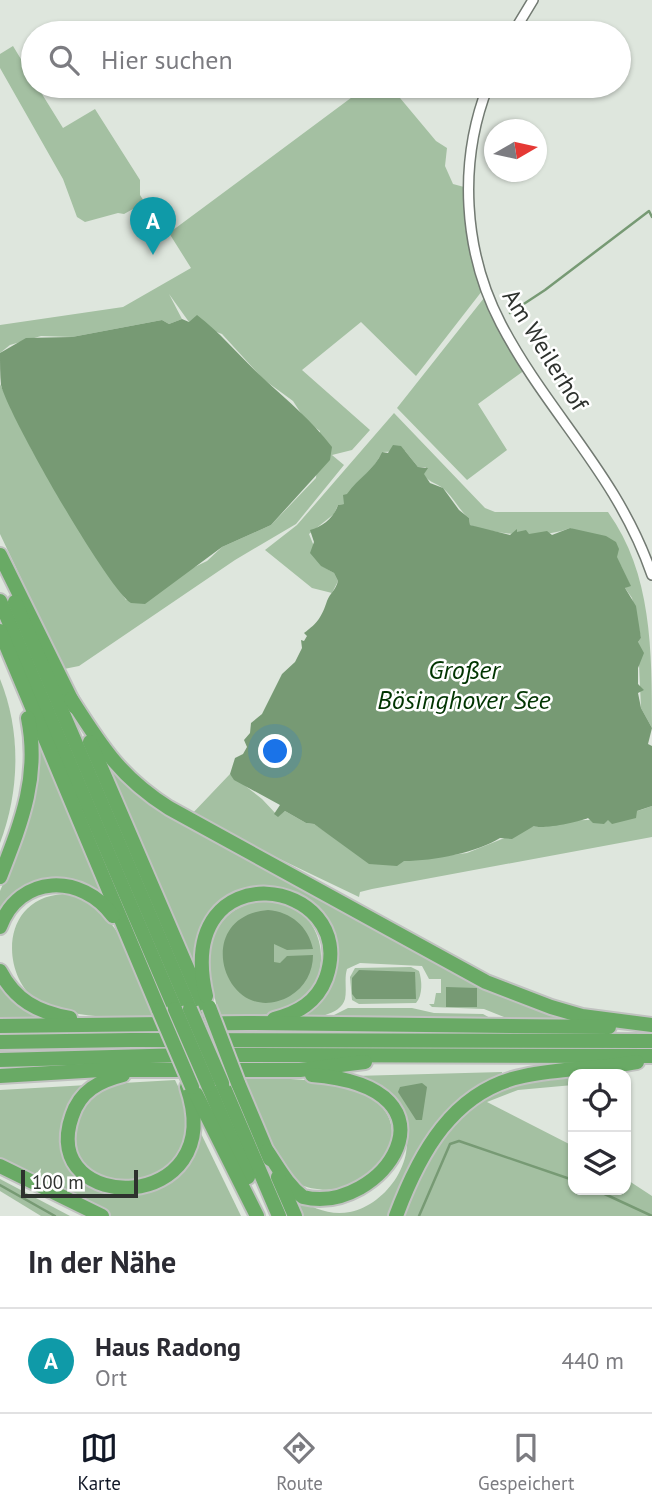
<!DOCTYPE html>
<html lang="de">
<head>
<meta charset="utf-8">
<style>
  :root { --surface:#fff; --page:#f2f2f3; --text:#2b2b33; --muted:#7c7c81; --line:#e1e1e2; --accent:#111827 }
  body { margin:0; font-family:"PT Sans",sans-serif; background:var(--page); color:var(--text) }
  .controls { position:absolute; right:21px; bottom:21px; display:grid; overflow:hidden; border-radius:14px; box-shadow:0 2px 5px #0004 }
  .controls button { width:63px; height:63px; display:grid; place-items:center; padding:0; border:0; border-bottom:2px solid var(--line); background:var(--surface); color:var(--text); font:35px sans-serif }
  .compass { position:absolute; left:484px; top:119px; width:63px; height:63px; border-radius:50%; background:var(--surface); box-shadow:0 2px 5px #0004; rotate:81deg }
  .scale { position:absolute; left:21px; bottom:18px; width:117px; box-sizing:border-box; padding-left:7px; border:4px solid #2e322e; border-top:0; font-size:19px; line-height:24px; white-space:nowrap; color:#2e322e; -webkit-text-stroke:5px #fff; paint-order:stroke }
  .you { position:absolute; left:276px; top:752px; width:24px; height:24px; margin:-18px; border:5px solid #fff; border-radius:50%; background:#1a73e8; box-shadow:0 0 0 10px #1a73e833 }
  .badge { display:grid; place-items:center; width:46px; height:46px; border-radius:50%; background:var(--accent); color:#fff; font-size:23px; font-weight:700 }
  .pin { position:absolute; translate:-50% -58px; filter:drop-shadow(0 2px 4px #0008) }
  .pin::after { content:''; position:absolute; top:37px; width:24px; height:21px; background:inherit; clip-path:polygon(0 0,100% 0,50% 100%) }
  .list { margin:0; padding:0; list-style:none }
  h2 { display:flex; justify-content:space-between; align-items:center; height:91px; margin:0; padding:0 28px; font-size:30px }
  h2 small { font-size:23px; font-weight:400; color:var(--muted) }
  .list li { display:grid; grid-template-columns:46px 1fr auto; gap:21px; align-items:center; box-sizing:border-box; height:105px; padding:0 28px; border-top:2px solid var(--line) }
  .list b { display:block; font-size:26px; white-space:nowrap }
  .list p { margin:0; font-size:23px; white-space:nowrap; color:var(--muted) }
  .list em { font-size:23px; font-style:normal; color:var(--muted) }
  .icon { flex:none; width:38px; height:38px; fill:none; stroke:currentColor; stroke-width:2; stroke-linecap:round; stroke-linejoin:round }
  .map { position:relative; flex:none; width:652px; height:1216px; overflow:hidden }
  .search { position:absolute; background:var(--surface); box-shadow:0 2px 5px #0004; left:21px; right:21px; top:21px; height:77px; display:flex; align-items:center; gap:18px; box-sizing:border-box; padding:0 24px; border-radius:38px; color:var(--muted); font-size:26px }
  .sheet { height:196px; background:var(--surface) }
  nav { display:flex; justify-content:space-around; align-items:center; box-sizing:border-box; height:98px; border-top:2px solid var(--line); background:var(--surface); font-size:19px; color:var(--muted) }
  nav a { display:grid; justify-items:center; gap:4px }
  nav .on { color:var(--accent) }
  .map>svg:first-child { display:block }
  .green { fill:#a4c0a2 }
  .water { fill:#779a74 }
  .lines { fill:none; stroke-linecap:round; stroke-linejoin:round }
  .stream { stroke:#779a74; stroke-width:2.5 }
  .minor-casing { stroke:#727a72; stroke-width:12 }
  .highway-casing { stroke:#c0c2c0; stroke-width:18 }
  .minor { stroke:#fff; stroke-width:9 }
  .highway { stroke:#69aa65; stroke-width:14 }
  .highway-bridge-casing { stroke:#c0c2c0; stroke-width:18; stroke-linecap:butt }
  .highway-bridge { stroke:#69aa65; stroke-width:14 }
  .labels { text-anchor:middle; stroke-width:5; stroke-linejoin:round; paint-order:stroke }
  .street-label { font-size:24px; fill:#2e322e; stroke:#fff }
  .water-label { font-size:26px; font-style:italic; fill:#003400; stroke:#fff }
</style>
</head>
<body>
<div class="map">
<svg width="652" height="1216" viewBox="0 0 652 1216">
  <rect width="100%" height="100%" fill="#dee6dd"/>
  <g class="green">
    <polygon points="13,46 33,79 33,86 37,86 63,128 95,109 140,180 140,195 159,225 159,232 149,237 133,209 124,214 118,213 85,222 77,217 63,179 0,68 0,54"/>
    <polygon points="367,86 390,86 436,141 447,148 445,166 453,184 464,187 466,224 482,291 416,376 361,322 302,370 370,430 352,450 332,455 344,465 296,524 235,560 79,666 64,669 0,534 0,384 32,450 126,600 207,561 222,547 271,525 316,478 320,431 306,421 293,401 263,379 222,334 189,322 169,294 182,319 169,324 162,320 72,337 41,336 10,345 0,353 0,325 123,307 191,268 169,233"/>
    <polygon points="484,298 525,370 478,404 507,450 467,480 397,408"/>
    <path d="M394,413L485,508L495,512H608C652,573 652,651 652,728L641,708L638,642L641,638L632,598L625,588L630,585L621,566L582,533L570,528C545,539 495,535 470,525L469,518C459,510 455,500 446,491C439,483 430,484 423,474L426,467H418L405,451L382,452C373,473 352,481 344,504L338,505L334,514L309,534L322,566L334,573L338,581L332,593L312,588L265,550L297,525Z"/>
    <path d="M0,679C21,731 20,790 0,843Z"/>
    <polygon points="39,745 103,893 58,881 0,917 0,891 11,865"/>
    <path d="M108,764L181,818L575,1020L509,1019L484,1009L432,1007L429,1004H434L436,993H441V979H429L422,966L360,963L347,969C344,979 347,989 345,999C340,1016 313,1018 298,1018L330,979L316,910L238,894L197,952L196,970Z"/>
    <path d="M230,774L262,799L278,816L285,811L306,823L314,824L347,846L404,861L467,853L534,826C549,830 557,820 572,820C598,821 626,816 652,806V837L372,889L360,892L359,897L190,816Z"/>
    <path d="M63,894C120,901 135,973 155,1018C116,1017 74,1019 38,1002C0,975 0,898 63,894Z"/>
    <path d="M263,900C272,902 282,902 290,906C329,924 332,983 295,1004C272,1018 246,1016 220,1017C205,967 198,912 263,900Z"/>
    <path d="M411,967L419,971C422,980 423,995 416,1003L359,1004L352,1000L350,977L355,968Z"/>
    <polygon points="0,981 50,1018 0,1020"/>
    <polygon points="348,1008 412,1008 434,1013 483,1014 492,1019 328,1018"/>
    <path d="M502,1072V1077L470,1094L392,1216H300L295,1197C312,1208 330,1216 350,1212C387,1205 421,1156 401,1120C392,1104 367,1089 354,1076Z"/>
    <path d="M573,1076V1085L518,1090L487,1102L573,1146V1190H626V1179L652,1196V1216H401C440,1122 468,1084 573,1076Z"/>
    <path d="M244,1079C280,1078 320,1078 355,1090C436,1119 369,1216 296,1183C269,1160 258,1111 244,1079Z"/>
    <polygon points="175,1080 241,1216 105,1216 0,1163 0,1090"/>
    <polygon points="0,1179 70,1216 41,1216 0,1191"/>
  </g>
  <g class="water">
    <path d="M197,315C222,334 240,357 264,379C288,401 312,421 332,447L330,460L271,525L222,547L145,604L131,603C109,591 8,415 1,385C0,375 0,363 0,353L26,338L72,337L162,320L169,324L182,319L189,322Z"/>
    <path d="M393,445L401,446L418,467L428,468L424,474L430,483L443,488L459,510L469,518L470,525L510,535L517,529V532L526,530L529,534L547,531L552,535L570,528L606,536L616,542L619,549L617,557L631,586L625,588L636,606L641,638L638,642L644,653L638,668V684L644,690L638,693L641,708L652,728L648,744L652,746V806L637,811L636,818L612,824L608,820L604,824L593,823L588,818C579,822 541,830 534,826L512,839L500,838C478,852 434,861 404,861L397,866L369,864L314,824L306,823L285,811L278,817L274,814L280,805L234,780L230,774L235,758L243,754L247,747L244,740L250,733L251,723L262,714L282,674L295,662L302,648L301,640L304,641L307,636L304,633C318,623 322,616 327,601C330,593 336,590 338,581L334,573L321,566L310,553L314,542L310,530C322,527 334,518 338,505L344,504L343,495L347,494C358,478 375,469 382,452L388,453Z"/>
    <path d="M268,910C291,912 308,926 313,949L287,950L274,944V962L280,963L287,956L313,955C313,972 305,987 290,996C226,1032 188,917 268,910Z"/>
    <polygon points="359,970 415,972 416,999 356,999 352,994 352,978"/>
    <polygon points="446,987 477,988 477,1007 446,1007"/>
    <polygon points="422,1083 427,1087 422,1120 416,1120 398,1092 400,1087"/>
  </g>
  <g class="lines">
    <g class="stream">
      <polyline points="510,313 545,290 649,211 652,217"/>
      <polyline points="0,1185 55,1216"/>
      <polyline points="596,1190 652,1216"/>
      <polyline points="419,1216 450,1144 459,1141 573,1180"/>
    </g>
    <g class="minor-casing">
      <g id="minor">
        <polyline points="513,33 533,0"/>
        <path d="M488,86C458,162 463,251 501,324C548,414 617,474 652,575"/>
      </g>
    </g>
    <g class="highway-casing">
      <g id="highway">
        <polyline points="0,555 75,707"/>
        <polyline points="0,601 175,1009"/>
        <polyline points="15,602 190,1009"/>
        <polyline points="0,631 159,1010"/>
        <path d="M71,699C101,746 120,777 169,808L486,982L551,1007L582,1016L652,1025"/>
        <polyline points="90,742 204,1007"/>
        <path d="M0,877C21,823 40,777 28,718"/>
        <path d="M0,927C19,874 82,873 113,916"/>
        <path d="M0,971C15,1000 37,1012 70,1018"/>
        <path d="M206,996C172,848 361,877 326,978C317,1002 298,1013 274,1019"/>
        <polyline points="0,1026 246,1023 609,1027"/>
        <polyline points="0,1042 132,1040 652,1041"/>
        <polyline points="218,1055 652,1056"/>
        <polyline points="0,1060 187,1055"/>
        <polyline points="222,1070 300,1070 365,1062"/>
        <path d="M123,1075C99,1081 80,1091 72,1116C37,1216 231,1216 187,1087"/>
        <polyline points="0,1076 101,1070 194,1070"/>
        <polyline points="222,1083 279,1216"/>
        <polyline points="238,1083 270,1159"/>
        <polyline points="208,1085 248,1177"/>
        <polyline points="196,1094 257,1216"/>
        <path d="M267,1151C278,1167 287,1185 303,1197C381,1216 472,1088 312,1075"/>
        <polyline points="0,1166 102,1216"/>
        <polyline points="278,1177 295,1216"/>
        <path d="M396,1216C419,1154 453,1090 524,1076C561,1068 599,1069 637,1062"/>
      </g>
    </g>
    <use href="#minor" class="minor"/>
    <use href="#highway" class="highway"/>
    <g class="highway-bridge-casing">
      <g id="highway-bridge">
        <polyline points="209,1007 238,1083"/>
        <polyline points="175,1009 208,1085"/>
        <polyline points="190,1009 222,1083"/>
        <polyline points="159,1010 192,1087"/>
      </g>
    </g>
    <use href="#highway-bridge" class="highway-bridge"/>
  </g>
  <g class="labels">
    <g class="street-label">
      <text transform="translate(545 350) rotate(58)" y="8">Am Weilerhof</text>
    </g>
    <g class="water-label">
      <text x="464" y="679">Großer<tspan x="464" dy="30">Bösinghover See</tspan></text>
    </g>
  </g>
</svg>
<div class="controls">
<button><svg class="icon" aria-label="locate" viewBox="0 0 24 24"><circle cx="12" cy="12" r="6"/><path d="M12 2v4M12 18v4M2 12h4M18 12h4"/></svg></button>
<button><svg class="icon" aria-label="layers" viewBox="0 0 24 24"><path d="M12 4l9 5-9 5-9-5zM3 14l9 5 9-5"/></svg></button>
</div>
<svg class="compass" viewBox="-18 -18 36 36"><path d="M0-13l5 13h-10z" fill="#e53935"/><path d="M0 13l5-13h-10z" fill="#7c7c81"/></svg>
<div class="scale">100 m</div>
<div class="you"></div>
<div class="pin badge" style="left:153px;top:255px;background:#0f9aa8">A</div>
<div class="search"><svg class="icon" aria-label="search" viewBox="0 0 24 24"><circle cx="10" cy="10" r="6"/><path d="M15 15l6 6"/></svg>Hier suchen</div>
</div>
<section class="sheet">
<h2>In der Nähe<small></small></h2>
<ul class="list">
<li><span class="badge" style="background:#0f9aa8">A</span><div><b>Haus Radong</b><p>Ort</p></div><em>440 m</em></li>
</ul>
</section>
<nav>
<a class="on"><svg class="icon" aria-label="map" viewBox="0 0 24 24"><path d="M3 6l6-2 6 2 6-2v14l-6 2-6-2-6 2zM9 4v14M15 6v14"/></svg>Karte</a>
<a><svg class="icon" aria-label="directions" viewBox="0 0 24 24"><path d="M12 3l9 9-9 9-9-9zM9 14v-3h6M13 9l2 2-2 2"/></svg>Route</a>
<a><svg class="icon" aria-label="saved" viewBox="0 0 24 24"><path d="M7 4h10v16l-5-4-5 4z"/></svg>Gespeichert</a>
</nav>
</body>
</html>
